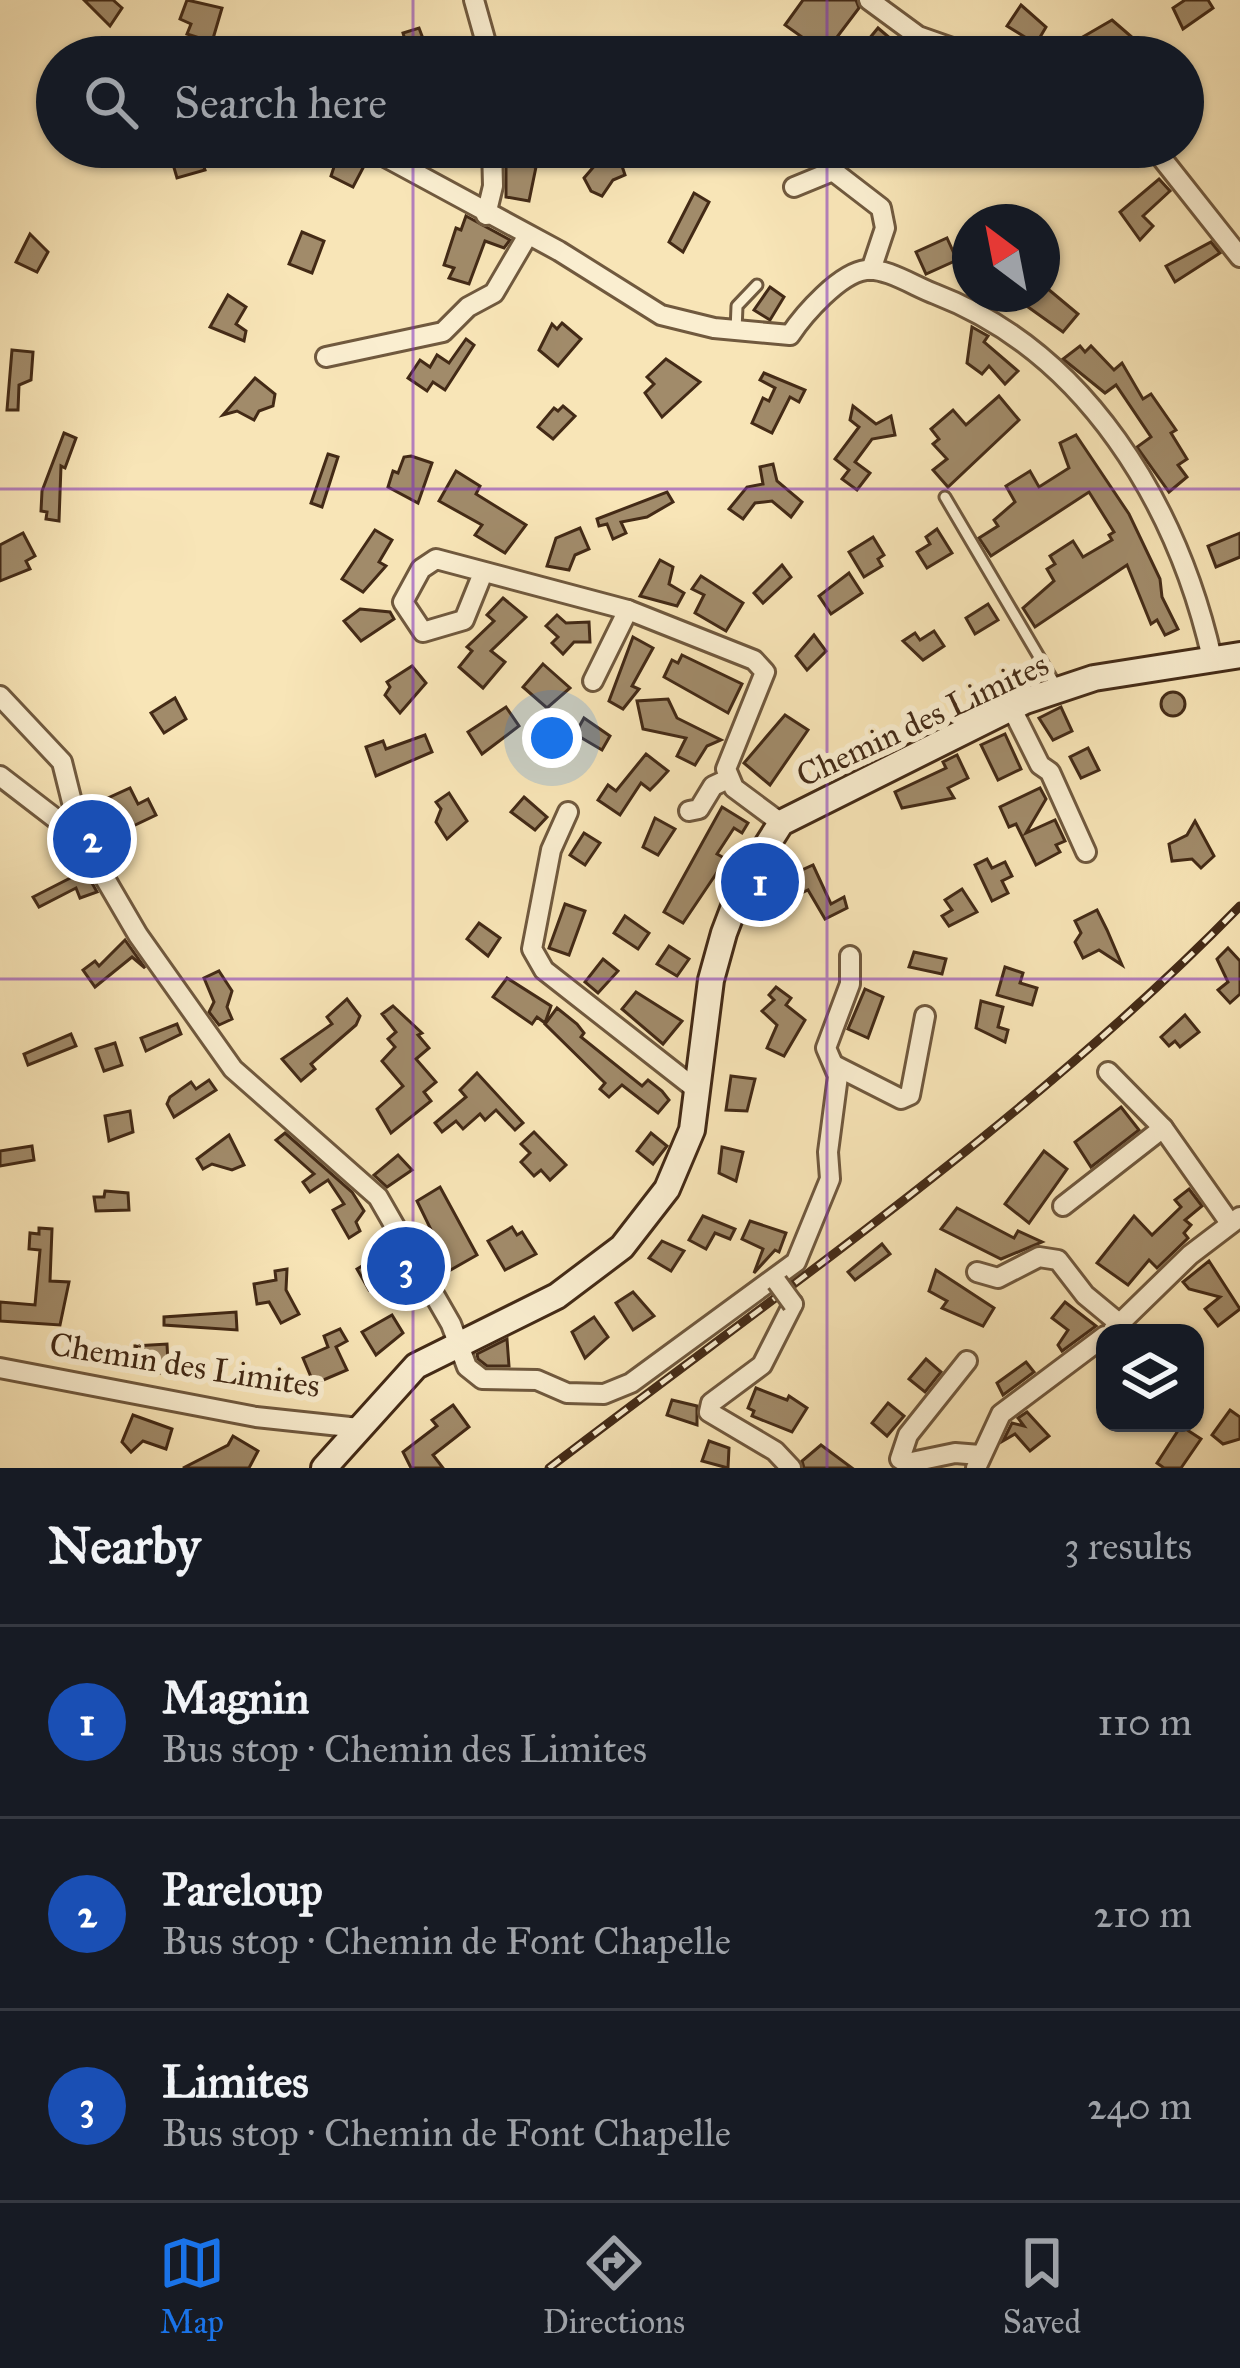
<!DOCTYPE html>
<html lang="en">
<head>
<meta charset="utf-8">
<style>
  :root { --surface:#171b24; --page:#20242c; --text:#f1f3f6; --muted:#9ea1a6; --line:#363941; --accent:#1a73e8 }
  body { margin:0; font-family:"IM FELL Great Primer",serif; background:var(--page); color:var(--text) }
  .controls { position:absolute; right:36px; bottom:36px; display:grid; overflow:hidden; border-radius:24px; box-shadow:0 3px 9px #0004 }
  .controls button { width:108px; height:108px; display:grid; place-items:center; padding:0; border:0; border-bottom:3px solid var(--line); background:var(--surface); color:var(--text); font:60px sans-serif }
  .compass { position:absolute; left:952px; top:204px; width:108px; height:108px; border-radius:50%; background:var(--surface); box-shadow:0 3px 9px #0004; rotate:328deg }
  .you { position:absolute; left:552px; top:738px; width:42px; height:42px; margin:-30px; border:9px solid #fff; border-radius:50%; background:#1a73e8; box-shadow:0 0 0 18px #1a73e833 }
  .badge { display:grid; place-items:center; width:78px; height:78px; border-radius:50%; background:var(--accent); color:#fff; font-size:39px; font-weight:700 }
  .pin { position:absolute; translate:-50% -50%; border:6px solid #fff; box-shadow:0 3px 12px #0006 }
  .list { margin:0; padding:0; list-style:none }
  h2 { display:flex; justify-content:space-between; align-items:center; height:156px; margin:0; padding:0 48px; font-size:51px }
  h2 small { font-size:39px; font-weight:400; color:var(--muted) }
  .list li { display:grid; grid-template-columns:78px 1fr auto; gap:36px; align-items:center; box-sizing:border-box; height:192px; padding:0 48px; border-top:3px solid var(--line) }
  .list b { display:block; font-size:45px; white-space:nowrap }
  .list p { margin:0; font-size:39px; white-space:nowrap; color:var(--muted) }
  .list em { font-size:39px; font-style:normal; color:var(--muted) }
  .icon { flex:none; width:66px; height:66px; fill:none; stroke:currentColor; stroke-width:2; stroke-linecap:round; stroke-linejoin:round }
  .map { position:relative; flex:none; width:1240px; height:1468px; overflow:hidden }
  .search { position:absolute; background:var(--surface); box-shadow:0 3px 9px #0004; left:36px; right:36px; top:36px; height:132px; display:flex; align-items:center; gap:30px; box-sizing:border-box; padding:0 42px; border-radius:66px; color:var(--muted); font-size:45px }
  .sheet { height:732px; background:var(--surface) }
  nav { display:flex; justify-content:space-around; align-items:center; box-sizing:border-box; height:168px; border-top:3px solid var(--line); background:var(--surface); font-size:33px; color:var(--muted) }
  nav a { display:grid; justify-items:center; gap:6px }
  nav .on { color:var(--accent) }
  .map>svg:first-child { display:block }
  .building { fill:#a18b6a; stroke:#432a16; stroke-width:3 }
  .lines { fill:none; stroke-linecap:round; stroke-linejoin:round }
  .lane-casing { stroke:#70593e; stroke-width:15 }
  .street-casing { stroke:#70593e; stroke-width:24 }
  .secondary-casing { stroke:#432a16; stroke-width:30 }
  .lane { stroke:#faeed0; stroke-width:9 }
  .street { stroke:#faeed0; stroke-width:18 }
  .secondary { stroke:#faeed0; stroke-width:24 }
  .rail-casing { stroke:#432a16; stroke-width:9 }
  .rail { stroke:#faeed0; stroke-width:4.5; stroke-dasharray:14; stroke-linecap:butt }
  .street-bridge-casing { stroke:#70593e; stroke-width:24; stroke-linecap:butt }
  .street-bridge { stroke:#faeed0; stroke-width:18 }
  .grid { fill:none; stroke:#7b2cbf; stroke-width:3; stroke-opacity:0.55 }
  .labels { text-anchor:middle; stroke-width:12; stroke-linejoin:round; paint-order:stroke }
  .street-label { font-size:33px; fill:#432a16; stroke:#faeed0 }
</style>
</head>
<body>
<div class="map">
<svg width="1240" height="1468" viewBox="0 0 1240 1468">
  <rect width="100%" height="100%" fill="#f8e5b7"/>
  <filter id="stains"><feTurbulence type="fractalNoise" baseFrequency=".00167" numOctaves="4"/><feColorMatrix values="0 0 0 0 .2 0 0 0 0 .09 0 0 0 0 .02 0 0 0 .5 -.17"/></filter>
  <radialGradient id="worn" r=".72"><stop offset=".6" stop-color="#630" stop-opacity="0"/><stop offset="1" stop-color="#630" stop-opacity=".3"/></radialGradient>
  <g class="building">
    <polygon points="84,0 113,0 122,8 110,26"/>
    <polygon points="187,0 222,8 212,42 187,34 191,24 180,19"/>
    <polygon points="803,0 856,0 859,8 834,41 853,57 830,57 785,25"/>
    <polygon points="1185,0 1208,0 1213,8 1183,29 1173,8"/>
    <polygon points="1021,5 1046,27 1036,44 1007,26"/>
    <polygon points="1112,20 1155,57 1123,57 1108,44 1082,57 1074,42"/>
    <polygon points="419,28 425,44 428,57 410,57 403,33"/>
    <polygon points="878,28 898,45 888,57 854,57"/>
    <polygon points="168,147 197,147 205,170 177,178"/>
    <polygon points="324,147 354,148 365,164 353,187 331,176 338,155"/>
    <polygon points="546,147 598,147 562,164 559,158 550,161"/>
    <polygon points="603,156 620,160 625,175 613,180 602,196 591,191 584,178"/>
    <polygon points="506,162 536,167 529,201 506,197"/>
    <polygon points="1159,179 1170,191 1143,216 1153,226 1140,240 1120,212"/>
    <polygon points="694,193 709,202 683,252 669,242"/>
    <polygon points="466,216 510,240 504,248 485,241 469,284 449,278 454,268 444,265 456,228 461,230"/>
    <polygon points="302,232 324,241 312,273 289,264"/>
    <polygon points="30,234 48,252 37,272 16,262"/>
    <polygon points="947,238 957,260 926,274 916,252"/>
    <polygon points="1211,242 1220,253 1175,282 1166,266"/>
    <polygon points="1042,284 1078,314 1063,332 1010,294 1042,294"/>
    <polygon points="770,287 784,297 770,320 754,310"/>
    <polygon points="228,295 246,307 236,324 246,331 244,341 210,327"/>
    <polygon points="562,323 581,339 558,366 539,350 552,324 557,329"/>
    <polygon points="972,327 988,336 984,342 1018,371 1005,384 989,366 982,374 967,363"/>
    <polygon points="466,339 474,345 445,390 433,382 427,391 408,378 420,360 430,367 437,355 449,363"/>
    <polygon points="1080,346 1085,352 1091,346 1114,370 1122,363 1143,399 1151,394 1176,430 1171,433 1187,459 1178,465 1187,477 1169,492 1137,447 1151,437 1116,385 1105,393 1063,359"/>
    <polygon points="12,350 33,352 31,380 19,385 18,410 7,410"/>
    <polygon points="666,359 700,382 662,417 645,393 654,384 647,377"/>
    <polygon points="764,373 805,390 799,402 790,397 772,433 752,423 763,398 769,401 775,388 760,380"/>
    <polygon points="255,378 275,394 273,406 259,411 254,420 237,411 223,415"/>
    <polygon points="999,396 1019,420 948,487 933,470 947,459 933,444 939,439 931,429 953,410 966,425"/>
    <polygon points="563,406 575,416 553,439 538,427 554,408 558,411"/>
    <polygon points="853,406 876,424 891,416 895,435 872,439 855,462 870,473 857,490 842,479 849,470 835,459 859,427 850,420"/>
    <polygon points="64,433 76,438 65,468 61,466 59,521 46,519 47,512 41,511 42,491"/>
    <polygon points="1076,435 1129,514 1160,579 1162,597 1178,629 1165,635 1157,620 1151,624 1127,565 1035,627 1023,608 1054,581 1047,569 1055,564 1050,556 1073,541 1083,557 1112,540 1109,535 1114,532 1089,492 991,556 979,538 998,526 994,520 1015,502 1006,486 1030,471 1039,487 1069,468 1060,443"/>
    <polygon points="328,454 338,457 322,507 311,503"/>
    <polygon points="411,456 432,463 418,503 388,487 393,471 398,473 404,457"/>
    <polygon points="773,464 777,481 802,502 791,517 772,501 755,503 743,519 729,509 747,487 763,484 760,467"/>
    <polygon points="456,471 480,486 476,494 526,525 505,553 475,535 482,525 439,501"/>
    <polygon points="667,492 673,502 647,517 621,522 626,533 613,539 607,524 599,526 597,519"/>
    <polygon points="580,528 589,549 575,555 569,570 547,566 556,538"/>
    <polygon points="937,529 952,553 927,568 917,552 930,544 926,537"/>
    <polygon points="375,530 392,540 379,562 386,566 363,592 342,579"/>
    <polygon points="23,533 35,556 26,561 30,569 0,581 0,545"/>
    <polygon points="1240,533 1240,557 1216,567 1208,546"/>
    <polygon points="873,537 884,555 878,559 882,566 864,577 849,552"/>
    <polygon points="660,560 673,567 669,584 684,593 677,606 640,596"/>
    <polygon points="782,565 791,577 763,603 754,593"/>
    <polygon points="849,573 862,593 831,614 819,596"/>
    <polygon points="701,576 743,603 726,631 695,613 704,595 692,589"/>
    <polygon points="503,598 526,617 491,651 505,662 483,688 459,667 472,651 467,647 494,621 487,615"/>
    <polygon points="988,604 998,620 975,634 966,618"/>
    <polygon points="360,609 390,612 394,619 361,641 344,621"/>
    <polygon points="557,615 566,623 589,622 590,642 574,642 563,654 552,643 558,637 546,626"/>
    <polygon points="934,631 944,646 923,660 903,641 915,633 920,640"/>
    <polygon points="814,635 826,651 807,670 796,656"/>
    <polygon points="633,637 653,648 632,686 639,689 623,709 609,701"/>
    <polygon points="682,655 742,684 728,713 664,677 672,660 678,663"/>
    <polygon points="543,664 570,688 547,708 523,687"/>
    <polygon points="412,666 426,683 400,713 385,695 390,687 387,682"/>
    <circle cx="1173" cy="704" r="12"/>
    <polygon points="175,698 186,719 164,733 151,713"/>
    <polygon points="668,699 677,718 721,740 707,746 695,765 677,756 686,738 643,729 637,701"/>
    <polygon points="506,707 519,726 482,754 468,732"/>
    <polygon points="1061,707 1072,731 1053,740 1039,718"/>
    <polygon points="785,715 808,730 770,785 744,763"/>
    <polygon points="584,718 610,736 602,750 575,734"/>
    <polygon points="1005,734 1021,769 998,780 981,745"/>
    <polygon points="425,735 432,752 376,776 366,747 383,741 386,749"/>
    <polygon points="1088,748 1099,770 1081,778 1070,757"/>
    <polygon points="646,754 668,771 658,782 650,790 641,783 620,815 598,800 608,785 616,791"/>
    <polygon points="957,755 968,778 948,788 954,798 902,808 895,792 946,768 943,762"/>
    <polygon points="130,788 138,804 148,799 156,815 129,828 120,856 111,839 118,819 108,798"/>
    <polygon points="1040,788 1046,799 1026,833 1055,820 1065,841 1056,845 1060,852 1036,865 1016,824 1009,827 1000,807"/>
    <polygon points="449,793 467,821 447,839 436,822 441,809 436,802"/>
    <polygon points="524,797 547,817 535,830 511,812"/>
    <polygon points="722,807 748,823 742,833 734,828 717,854 726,859 683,923 664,912"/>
    <polygon points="655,818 675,829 658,855 643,847"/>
    <polygon points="1195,821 1214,856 1201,868 1192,859 1172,861 1170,850 1169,844 1187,835"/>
    <polygon points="584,833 600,843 585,865 570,855"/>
    <polygon points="78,858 97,892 80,898 76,888 39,907 33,897 78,874 72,861"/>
    <polygon points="987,859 992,868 1005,862 1012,876 1002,881 1008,893 992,901 975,865"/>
    <polygon points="813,865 831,904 844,897 847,908 825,919 808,890 795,896 790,886 795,884 791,875"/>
    <polygon points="962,889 977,912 949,926 942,916 952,910 945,900"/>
    <polygon points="565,904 585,911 569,955 549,948"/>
    <polygon points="1097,910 1107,930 1122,965 1099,950 1083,958 1075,942 1081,933 1075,921"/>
    <polygon points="625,916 649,933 638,949 614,933"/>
    <polygon points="479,923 500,938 488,956 467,939"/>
    <polygon points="125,940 145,968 132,957 95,987 83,970 95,961 99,966"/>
    <polygon points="669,946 689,959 677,976 657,964"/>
    <polygon points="1228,948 1240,961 1240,994 1230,1003 1218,990 1228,982 1217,959"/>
    <polygon points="914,952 946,959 942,974 909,967"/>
    <polygon points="603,959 618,971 598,993 585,982"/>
    <polygon points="1005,967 1023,973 1020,983 1037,988 1032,1005 997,995"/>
    <polygon points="219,971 232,991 227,1007 232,1019 219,1025 209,1012 214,1002 204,978"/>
    <polygon points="507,978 551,1006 545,1023 537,1017 532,1024 493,997"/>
    <polygon points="776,987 791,998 786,1005 805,1020 784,1056 767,1048 777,1025 762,1011 774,1000 769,995"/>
    <polygon points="865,989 883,997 868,1038 848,1029"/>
    <polygon points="636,992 682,1021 663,1044 622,1009"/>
    <polygon points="347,999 360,1016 356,1025 311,1064 315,1069 301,1081 282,1059 332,1024 327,1017"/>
    <polygon points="981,1001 1003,1007 998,1027 1008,1030 1005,1042 976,1028"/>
    <polygon points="393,1006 422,1033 418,1035 429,1048 416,1059 436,1082 424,1092 431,1101 391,1133 377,1109 403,1086 382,1061 395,1047 388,1039 396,1032 382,1014"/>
    <polygon points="557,1008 577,1024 584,1033 581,1037 642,1086 648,1080 662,1091 669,1100 658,1113 622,1085 609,1097 600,1089 605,1083 545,1024"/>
    <polygon points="1185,1015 1199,1032 1180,1047 1175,1041 1169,1046 1161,1037"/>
    <polygon points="177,1024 181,1034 146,1051 141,1038"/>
    <polygon points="71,1034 76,1046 28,1065 24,1054"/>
    <polygon points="115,1043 122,1065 104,1071 96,1049"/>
    <polygon points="477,1073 523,1123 515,1130 496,1110 485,1120 480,1114 463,1129 456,1121 442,1132 435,1123 466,1097 460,1090"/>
    <polygon points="731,1076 755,1079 747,1111 726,1110"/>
    <polygon points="209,1080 216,1090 174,1117 167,1104 170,1097 191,1082 196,1089"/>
    <polygon points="1121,1107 1139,1130 1091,1167 1075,1142"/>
    <polygon points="130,1111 133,1132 109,1141 105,1116"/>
    <polygon points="534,1132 566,1165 550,1180 541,1170 534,1176 521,1162 530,1153 521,1144"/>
    <polygon points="285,1133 352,1192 364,1211 356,1222 360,1231 349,1238 333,1210 344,1204 328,1180 310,1192 303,1182 314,1174 276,1140"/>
    <polygon points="651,1133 667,1146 653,1164 637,1151"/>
    <polygon points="229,1135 244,1165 232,1170 212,1164 203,1169 197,1159"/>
    <polygon points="32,1146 34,1160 0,1166 0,1151"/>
    <polygon points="722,1147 743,1152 736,1181 719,1173"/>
    <polygon points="1044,1151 1067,1169 1029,1223 1005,1204"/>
    <polygon points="398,1155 412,1170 387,1187 374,1175"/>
    <polygon points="440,1187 477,1255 447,1272 432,1247 438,1244 417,1201"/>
    <polygon points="1189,1189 1202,1206 1185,1220 1191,1225 1184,1233 1188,1238 1157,1268 1149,1260 1128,1285 1097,1263 1134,1216 1152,1235 1181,1207 1175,1200"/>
    <polygon points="105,1191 128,1193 129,1210 96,1211 94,1197 104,1197"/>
    <polygon points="957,1208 1014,1238 1018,1231 1042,1242 1001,1259 941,1229"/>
    <polygon points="703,1216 735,1229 730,1239 715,1233 706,1249 689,1240"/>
    <polygon points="750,1221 786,1233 779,1252 775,1250 754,1273 763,1249 742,1239"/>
    <polygon points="512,1227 517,1235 522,1232 536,1254 505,1270 488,1241"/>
    <polygon points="39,1228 52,1229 50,1281 69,1282 60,1325 0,1321 0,1302 35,1305 40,1250 29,1249 30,1233 39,1234"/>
    <polygon points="662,1241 684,1251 671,1271 649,1258"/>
    <polygon points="882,1244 890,1254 855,1280 848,1272"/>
    <polygon points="382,1254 399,1273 369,1290 357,1269"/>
    <polygon points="1209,1261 1240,1309 1218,1326 1205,1309 1220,1297 1189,1289 1183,1282"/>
    <polygon points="287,1269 286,1290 299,1314 281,1323 269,1302 257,1304 254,1284 276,1280 275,1271"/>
    <polygon points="936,1270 994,1308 983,1326 942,1308 947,1301 929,1291"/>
    <polygon points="633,1292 654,1316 633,1330 616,1303"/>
    <polygon points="1065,1302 1096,1326 1062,1351 1058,1345 1068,1330 1052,1318"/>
    <polygon points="236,1312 237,1330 164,1325 164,1317"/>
    <polygon points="392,1315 403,1333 376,1355 362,1332"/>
    <polygon points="594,1317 608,1337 585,1358 572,1332"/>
    <polygon points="340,1329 347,1341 336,1347 347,1370 314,1384 303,1358 328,1347 324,1336"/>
    <polygon points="507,1339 509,1366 487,1366 478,1359 477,1354"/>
    <polygon points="167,1344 168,1364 160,1364 160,1373 147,1373 146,1365 136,1366 135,1346"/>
    <polygon points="926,1359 941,1372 925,1392 909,1379"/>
    <polygon points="1026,1362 1034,1372 1003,1395 997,1383"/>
    <polygon points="756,1388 787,1400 789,1396 807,1408 792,1432 752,1416 754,1411 748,1408"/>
    <polygon points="672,1400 697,1406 697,1425 667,1415"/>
    <polygon points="888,1403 904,1416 887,1436 872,1423"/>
    <polygon points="453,1405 469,1427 433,1455 443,1468 411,1468 403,1452 437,1426 432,1420"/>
    <polygon points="1230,1410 1240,1417 1240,1439 1223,1444 1212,1435"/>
    <polygon points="1027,1412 1049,1436 1030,1451 1015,1434 1003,1441 1012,1423 1024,1426 1018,1418"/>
    <polygon points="133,1415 172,1429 166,1449 143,1441 131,1452 122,1442"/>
    <polygon points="1181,1426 1201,1439 1181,1468 1164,1468 1157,1463"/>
    <polygon points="233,1436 258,1451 249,1468 183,1468 228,1445"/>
    <polygon points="709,1441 729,1448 728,1468 702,1461"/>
    <polygon points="821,1445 852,1468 804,1468 802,1461"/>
  </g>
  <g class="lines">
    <g class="lane-casing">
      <g id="lane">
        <polyline points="736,331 737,306 757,285"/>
        <polyline points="945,497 1058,689"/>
      </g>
    </g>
    <g class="street-casing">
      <g id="street">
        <polyline points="474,0 490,57"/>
        <polyline points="869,0 918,36 978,57"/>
        <path d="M367,147L559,251L661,315L714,328L790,335C804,314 840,273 866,270C885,267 916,287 935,294C1086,352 1177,504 1212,658"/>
        <polyline points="1153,147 1240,257"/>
        <polyline points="794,187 833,171 881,208 885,228 871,270"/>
        <polyline points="486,215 493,186 492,147"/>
        <polyline points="326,357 443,332 468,307 494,293 528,235"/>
        <polyline points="483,573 464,620 423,632 403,602 421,569 436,559 628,610 754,660 765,672 726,769 734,788 781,823"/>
        <polyline points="593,681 628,610"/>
        <polyline points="0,696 62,762 81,838"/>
        <polyline points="1011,707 1040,765 1050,772 1086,852"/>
        <polyline points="0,776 82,839 138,935 233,1069 378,1197 451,1324 467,1367 482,1379 537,1380 567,1393 604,1394 631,1383 796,1262 830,1179 828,1152 838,1076 826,1048 850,984 850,956"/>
        <polyline points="689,811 699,809 713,786 728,779"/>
        <polyline points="568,812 551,850 532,949 544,970 697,1090"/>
        <polyline points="836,1066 901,1099 910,1095 925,1016"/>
        <polyline points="1108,1072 1163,1128 1230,1223"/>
        <polyline points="1063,1206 1163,1128"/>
        <polyline points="977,1272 998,1278 1039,1257 1058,1260 1085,1295 1120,1324"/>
        <polyline points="1113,1330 1190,1255 1240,1217"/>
        <polyline points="967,1361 908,1435 900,1459 907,1463 955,1453 980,1455"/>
        <polyline points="0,1368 256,1417 359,1428"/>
        <polyline points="791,1468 775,1451 709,1412 711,1403 762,1365 793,1304"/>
        <polyline points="976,1468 1001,1414 1105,1336"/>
      </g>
    </g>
    <g class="secondary-casing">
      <polyline id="secondary" points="324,1468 416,1366 557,1296 622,1247 667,1189 692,1130 711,980 724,933 743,883 781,823 1025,701 1094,678 1240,655"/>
    </g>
    <use href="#lane" class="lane"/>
    <use href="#street" class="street"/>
    <use href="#secondary" class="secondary"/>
    <g class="rail-casing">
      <path id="rail" d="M549,1468C784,1288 1032,1119 1240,906"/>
    </g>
    <use href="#rail" class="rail"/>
    <g class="street-bridge-casing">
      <polyline id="street-bridge" points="777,1282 793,1304"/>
    </g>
    <use href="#street-bridge" class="street-bridge"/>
  </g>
  <path class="grid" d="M413,0V57M827,0V57M413,147V1468M827,147V1468M0,489H1240M0,979H1240"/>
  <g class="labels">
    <g class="street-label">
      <text transform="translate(922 719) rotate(-25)" y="12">Chemin des Limites</text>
      <text transform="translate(185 1364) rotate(9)" y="12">Chemin des Limites</text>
    </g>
  </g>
  <rect width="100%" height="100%" filter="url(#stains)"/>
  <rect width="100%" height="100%" fill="url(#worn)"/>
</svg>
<div class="controls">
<button><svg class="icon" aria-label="layers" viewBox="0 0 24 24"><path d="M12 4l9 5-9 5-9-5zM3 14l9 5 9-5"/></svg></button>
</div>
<svg class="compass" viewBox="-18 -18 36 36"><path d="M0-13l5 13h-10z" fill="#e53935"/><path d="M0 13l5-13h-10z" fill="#9ea1a6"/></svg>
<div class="you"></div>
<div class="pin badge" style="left:760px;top:882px;background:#1a4fb4">1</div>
<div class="pin badge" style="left:92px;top:839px;background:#1a4fb4">2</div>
<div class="pin badge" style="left:406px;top:1266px;background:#1a4fb4">3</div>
<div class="search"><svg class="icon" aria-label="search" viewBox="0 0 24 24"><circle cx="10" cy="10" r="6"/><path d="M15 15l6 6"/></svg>Search here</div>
</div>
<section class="sheet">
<h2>Nearby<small>3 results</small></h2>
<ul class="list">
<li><span class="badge" style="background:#1a4fb4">1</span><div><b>Magnin</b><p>Bus stop · Chemin des Limites</p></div><em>110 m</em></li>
<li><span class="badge" style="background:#1a4fb4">2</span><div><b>Pareloup</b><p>Bus stop · Chemin de Font Chapelle</p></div><em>210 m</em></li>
<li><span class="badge" style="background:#1a4fb4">3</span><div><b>Limites</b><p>Bus stop · Chemin de Font Chapelle</p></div><em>240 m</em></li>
</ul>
</section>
<nav>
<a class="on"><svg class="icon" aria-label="map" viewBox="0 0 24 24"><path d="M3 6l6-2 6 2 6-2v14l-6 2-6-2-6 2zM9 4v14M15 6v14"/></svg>Map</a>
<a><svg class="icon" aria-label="directions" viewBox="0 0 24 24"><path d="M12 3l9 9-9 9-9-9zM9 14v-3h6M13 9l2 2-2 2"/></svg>Directions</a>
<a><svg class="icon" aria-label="saved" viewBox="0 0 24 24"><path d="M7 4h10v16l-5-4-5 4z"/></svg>Saved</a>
</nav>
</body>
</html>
